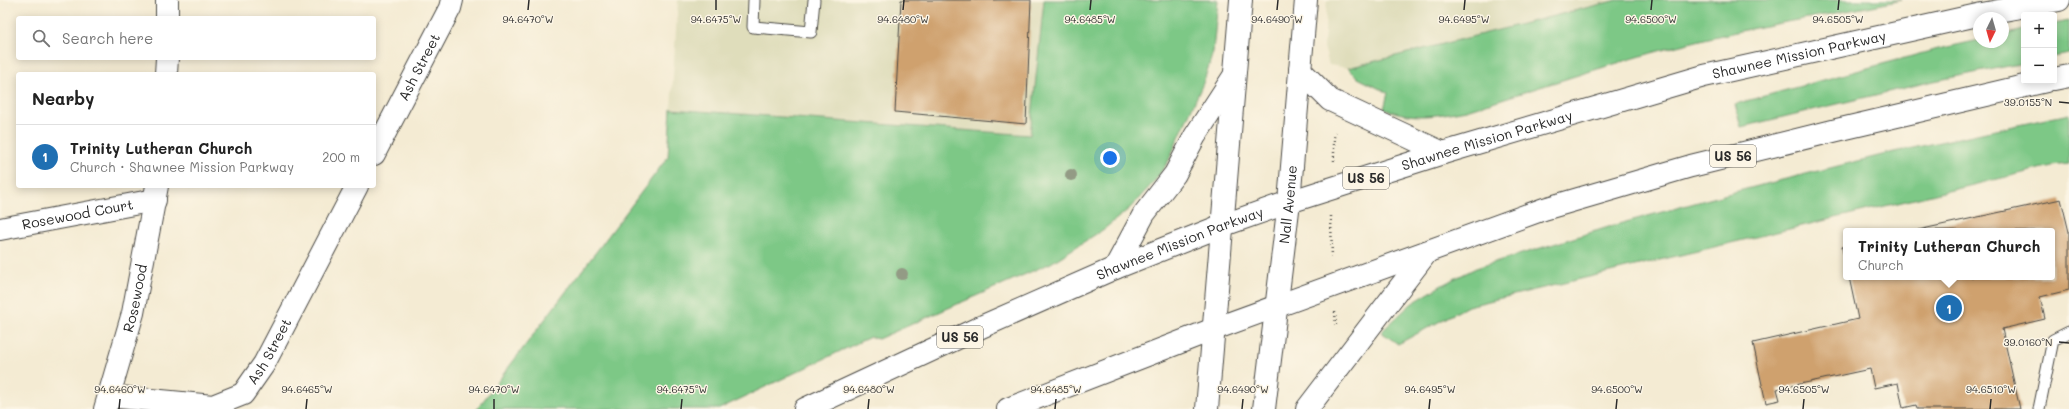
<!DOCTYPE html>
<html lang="en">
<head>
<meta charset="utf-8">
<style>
  :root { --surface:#fff; --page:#f6f6f6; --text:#222; --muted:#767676; --line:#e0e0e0; --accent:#1f6fb2 }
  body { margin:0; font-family:Mali,sans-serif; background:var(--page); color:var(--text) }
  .controls { position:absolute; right:12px; top:12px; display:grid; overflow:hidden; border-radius:4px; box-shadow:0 2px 10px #0003 }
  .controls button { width:36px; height:36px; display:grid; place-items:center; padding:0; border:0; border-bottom:1px solid var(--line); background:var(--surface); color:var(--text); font:20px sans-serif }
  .compass { position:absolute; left:1973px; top:12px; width:36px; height:36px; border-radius:50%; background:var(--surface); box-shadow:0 2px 10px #0003; rotate:185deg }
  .you { position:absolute; left:1110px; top:158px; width:14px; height:14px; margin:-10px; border:3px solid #fff; border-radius:50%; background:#1a73e8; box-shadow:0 0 0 6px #1a73e833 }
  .badge { display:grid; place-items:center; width:26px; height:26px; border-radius:50%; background:var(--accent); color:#fff; font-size:13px; font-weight:700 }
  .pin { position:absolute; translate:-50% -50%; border:2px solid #fff; box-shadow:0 1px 4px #0006 }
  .popup { position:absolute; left:1843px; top:228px; width:212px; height:52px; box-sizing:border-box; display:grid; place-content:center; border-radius:4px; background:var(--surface); filter:drop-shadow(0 1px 3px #0005); font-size:13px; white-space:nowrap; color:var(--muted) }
  .popup b { font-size:15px; color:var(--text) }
  .popup::after { content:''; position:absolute; left:50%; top:100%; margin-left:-8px; border:8px solid transparent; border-top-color:var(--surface) }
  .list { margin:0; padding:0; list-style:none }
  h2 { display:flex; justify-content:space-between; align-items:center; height:52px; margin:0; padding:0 16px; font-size:17px }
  h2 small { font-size:13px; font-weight:400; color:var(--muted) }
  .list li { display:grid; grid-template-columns:26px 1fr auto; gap:12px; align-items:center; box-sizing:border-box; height:64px; padding:0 16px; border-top:1px solid var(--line) }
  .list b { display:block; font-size:15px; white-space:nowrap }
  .list p { margin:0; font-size:13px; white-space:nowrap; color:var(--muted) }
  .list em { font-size:13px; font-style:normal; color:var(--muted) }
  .icon { flex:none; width:22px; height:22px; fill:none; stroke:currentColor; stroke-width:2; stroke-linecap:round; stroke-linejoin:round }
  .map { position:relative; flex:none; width:2069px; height:409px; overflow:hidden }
  .search { position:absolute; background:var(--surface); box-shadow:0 2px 10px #0003; left:16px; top:16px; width:360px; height:44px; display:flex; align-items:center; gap:10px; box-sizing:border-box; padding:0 14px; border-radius:4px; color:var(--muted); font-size:15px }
  .panel { position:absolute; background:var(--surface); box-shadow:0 2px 10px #0003; left:16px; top:72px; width:360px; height:116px; border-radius:4px }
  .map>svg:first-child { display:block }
  .built { fill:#dfddbb }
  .green { fill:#7dc886; stroke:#547a58 }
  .building { fill:#cfa16e }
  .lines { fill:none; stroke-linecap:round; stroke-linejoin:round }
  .service-casing { stroke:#494844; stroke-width:13 }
  .minor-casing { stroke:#494844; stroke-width:24 }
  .secondary-casing { stroke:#494844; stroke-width:24 }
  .trunk-casing { stroke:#494844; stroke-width:24 }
  .path { stroke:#494844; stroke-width:2.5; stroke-dasharray:1 3; stroke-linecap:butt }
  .service { stroke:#fff; stroke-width:11 }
  .minor { stroke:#fff; stroke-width:22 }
  .secondary { stroke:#fff; stroke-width:22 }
  .trunk { stroke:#fff; stroke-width:22 }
  .tree { fill:#939b85 }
  .ticks { fill:none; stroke:#2b2b2b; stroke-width:1.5 }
  .labels { text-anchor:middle; stroke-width:3; stroke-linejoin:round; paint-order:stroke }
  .shield { fill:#fcf5e5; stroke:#6a6863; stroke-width:1 }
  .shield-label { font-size:13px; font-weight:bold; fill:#2b2b2b }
  .street-label { font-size:14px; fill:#2b2b2b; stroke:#fcf5e5 }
  .ticks-label { font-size:10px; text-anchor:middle; fill:#2b2b2b; stroke:#fcf5e5; stroke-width:3; stroke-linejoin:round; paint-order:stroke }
</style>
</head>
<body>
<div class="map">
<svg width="2069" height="409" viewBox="0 0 2069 409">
  <rect width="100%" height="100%" fill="#fcf5e5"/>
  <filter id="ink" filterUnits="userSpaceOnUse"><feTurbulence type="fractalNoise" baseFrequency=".025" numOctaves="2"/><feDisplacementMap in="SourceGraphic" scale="8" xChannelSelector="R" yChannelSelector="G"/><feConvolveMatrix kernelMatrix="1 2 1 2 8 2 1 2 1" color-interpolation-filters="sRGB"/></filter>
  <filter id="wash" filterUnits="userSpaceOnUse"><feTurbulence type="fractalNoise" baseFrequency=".012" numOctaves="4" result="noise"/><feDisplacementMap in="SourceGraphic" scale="16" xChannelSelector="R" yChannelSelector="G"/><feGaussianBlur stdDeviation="0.9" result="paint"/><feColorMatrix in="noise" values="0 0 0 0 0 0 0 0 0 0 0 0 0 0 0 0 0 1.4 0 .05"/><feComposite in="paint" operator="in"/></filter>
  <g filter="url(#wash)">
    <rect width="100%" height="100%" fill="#f4ebd3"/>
    <g class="built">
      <polygon points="678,0 1044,0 1031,135 671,109"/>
      <polygon points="1327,0 1617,0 1348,68 1329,65 1324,47"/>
    </g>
    <g class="green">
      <polygon points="1044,0 1218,0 1213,52 1204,81 1168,162 1154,182 1130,208 1104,229 1051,263 878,339 870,337 719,409 477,409 668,157 671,109 1030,135"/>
      <path d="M1617,0H1902C1827,16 1751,26 1677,46C1606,65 1536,89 1466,110C1434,116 1416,120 1384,109L1388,93L1358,78L1348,68Z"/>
      <polygon points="2069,21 2069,54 2054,57 2054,24"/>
      <polygon points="2024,30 2024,63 1934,81 1741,127 1735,104 1934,50 1979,40 1979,42 2003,42 2003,35"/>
      <polygon points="2069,114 2069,164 2052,166 1468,306 1398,344 1381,332 1411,304 1442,285 1476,268 1615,225 1738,191 1894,152"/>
    </g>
    <g id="blocks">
      <g class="building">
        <polygon points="901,0 1031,0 1026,124 895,112"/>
        <polygon points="2061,199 2069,232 2069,290 2040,297 2045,319 2002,329 2020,409 1917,409 1916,405 1903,408 1898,383 1874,388 1870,369 1777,389 1780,400 1766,403 1753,343 1858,319 1849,277 2052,277 2052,231 1918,230"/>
        <polygon points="1846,246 1846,262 1845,262 1842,247"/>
      </g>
    </g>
  </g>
  <g filter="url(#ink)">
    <use href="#blocks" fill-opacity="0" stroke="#494844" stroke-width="1"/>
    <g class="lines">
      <g class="service-casing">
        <g id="service">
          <polyline points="754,0 753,27 811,32 814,0"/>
          <polyline points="2039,409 2053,340 2069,332"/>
        </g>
      </g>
      <g class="minor-casing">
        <g id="minor">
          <polyline points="167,18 167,0"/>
          <polyline points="166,74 167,58"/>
          <path id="s1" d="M374,154L450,8L452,0"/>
          <path id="s2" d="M0,229L155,200"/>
          <path id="s3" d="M109,396L213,406L243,394L264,364L357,186"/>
          <path id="s4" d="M105,409L133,313L157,186"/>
        </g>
      </g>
      <g class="secondary-casing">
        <g id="secondary">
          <polyline points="1207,409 1241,0"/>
          <path id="s5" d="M1264,409L1289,202L1306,0"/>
        </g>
      </g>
      <g class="trunk-casing">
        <g id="trunk">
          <polyline points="1300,70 1330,100 1443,153"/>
          <polyline points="2054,79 2069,76"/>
          <polyline points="1115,268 1144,214 1175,174 1195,136 1234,76"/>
          <path id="s6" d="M805,409L981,327L1115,268L1221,226L1289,202L1443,153L1704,76L1982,14L2059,0"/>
          <polyline points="1008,409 1214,329 1544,209 1691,166 1837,130 2046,81"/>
          <polyline points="1307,409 1427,252"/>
        </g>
      </g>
      <g class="path">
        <polyline points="1334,161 1334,137 1336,131"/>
        <polyline points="1331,216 1332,259"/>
        <polyline points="1335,312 1336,327"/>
      </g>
      <use href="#service" class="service"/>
      <use href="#minor" class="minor"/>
      <use href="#secondary" class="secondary"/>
      <use href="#trunk" class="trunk"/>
    </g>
    <g class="tree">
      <circle cx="1071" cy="175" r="6"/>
      <circle cx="902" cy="274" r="6"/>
    </g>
  </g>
  <path class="ticks" d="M528,10L529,0M716,10V0M903,10L904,0M1090,10L1091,0M1277,10L1278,0M1464,10L1465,0M1651,10L1652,0M1838,10L1839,0M2059,102L2069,103M2059,342L2069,343M119,409L120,399M306,409L307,399M494,409V399M681,409L682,399M868,409L869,399M1055,409L1056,399M1242,409L1243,399M1429,409L1430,399M1616,409L1617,399M1803,409L1804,399M1990,409L1991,399"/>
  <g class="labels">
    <g class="shield">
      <rect x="1710" y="145" width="46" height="22" rx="3"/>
      <rect x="1343" y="167" width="46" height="22" rx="3"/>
      <rect x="937" y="326" width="46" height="22" rx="3"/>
    </g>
    <g class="shield-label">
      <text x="1733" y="161">US 56</text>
      <text x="1366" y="183">US 56</text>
      <text x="960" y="342">US 56</text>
    </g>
    <g class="street-label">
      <text dy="5" stroke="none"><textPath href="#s6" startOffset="1058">Shawnee Mission Parkway</textPath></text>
      <text dy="5" stroke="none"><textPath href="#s1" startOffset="98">Ash Street</textPath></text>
      <text dy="5" stroke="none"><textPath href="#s6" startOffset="734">Shawnee Mission Parkway</textPath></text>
      <text dy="5" stroke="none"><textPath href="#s5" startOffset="206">Nall Avenue</textPath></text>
      <text dy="5" stroke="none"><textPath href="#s2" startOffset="79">Rosewood Court</textPath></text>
      <text dy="5" stroke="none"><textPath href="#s6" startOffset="410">Shawnee Mission Parkway</textPath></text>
      <text dy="5" stroke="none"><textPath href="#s4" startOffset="115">Rosewood</textPath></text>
      <text dy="5" stroke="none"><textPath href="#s3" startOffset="187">Ash Street</textPath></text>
    </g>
  </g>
  <g class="ticks-label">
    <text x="528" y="23">94.6470°W</text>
    <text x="716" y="23">94.6475°W</text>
    <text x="903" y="23">94.6480°W</text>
    <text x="1090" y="23">94.6485°W</text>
    <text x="1277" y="23">94.6490°W</text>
    <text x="1464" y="23">94.6495°W</text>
    <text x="1651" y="23">94.6500°W</text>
    <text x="1838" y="23">94.6505°W</text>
    <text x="2028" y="106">39.0155°N</text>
    <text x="2028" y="346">39.0160°N</text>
    <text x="120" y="393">94.6460°W</text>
    <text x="307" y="393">94.6465°W</text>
    <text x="494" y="393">94.6470°W</text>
    <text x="682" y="393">94.6475°W</text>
    <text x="869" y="393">94.6480°W</text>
    <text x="1056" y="393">94.6485°W</text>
    <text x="1243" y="393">94.6490°W</text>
    <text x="1430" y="393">94.6495°W</text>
    <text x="1617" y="393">94.6500°W</text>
    <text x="1804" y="393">94.6505°W</text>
    <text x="1991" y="393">94.6510°W</text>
  </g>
</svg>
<div class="controls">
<button>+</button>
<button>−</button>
</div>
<svg class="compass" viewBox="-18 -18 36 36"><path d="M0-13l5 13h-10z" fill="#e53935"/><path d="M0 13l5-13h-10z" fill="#767676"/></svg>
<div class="you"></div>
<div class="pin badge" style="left:1949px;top:308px">1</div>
<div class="popup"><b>Trinity Lutheran Church</b>Church</div>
<div class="search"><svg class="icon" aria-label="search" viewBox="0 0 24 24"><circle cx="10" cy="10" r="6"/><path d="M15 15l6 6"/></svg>Search here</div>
<section class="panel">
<h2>Nearby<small></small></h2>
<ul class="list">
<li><span class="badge">1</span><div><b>Trinity Lutheran Church</b><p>Church · Shawnee Mission Parkway</p></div><em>200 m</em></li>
</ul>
</section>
</div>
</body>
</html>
